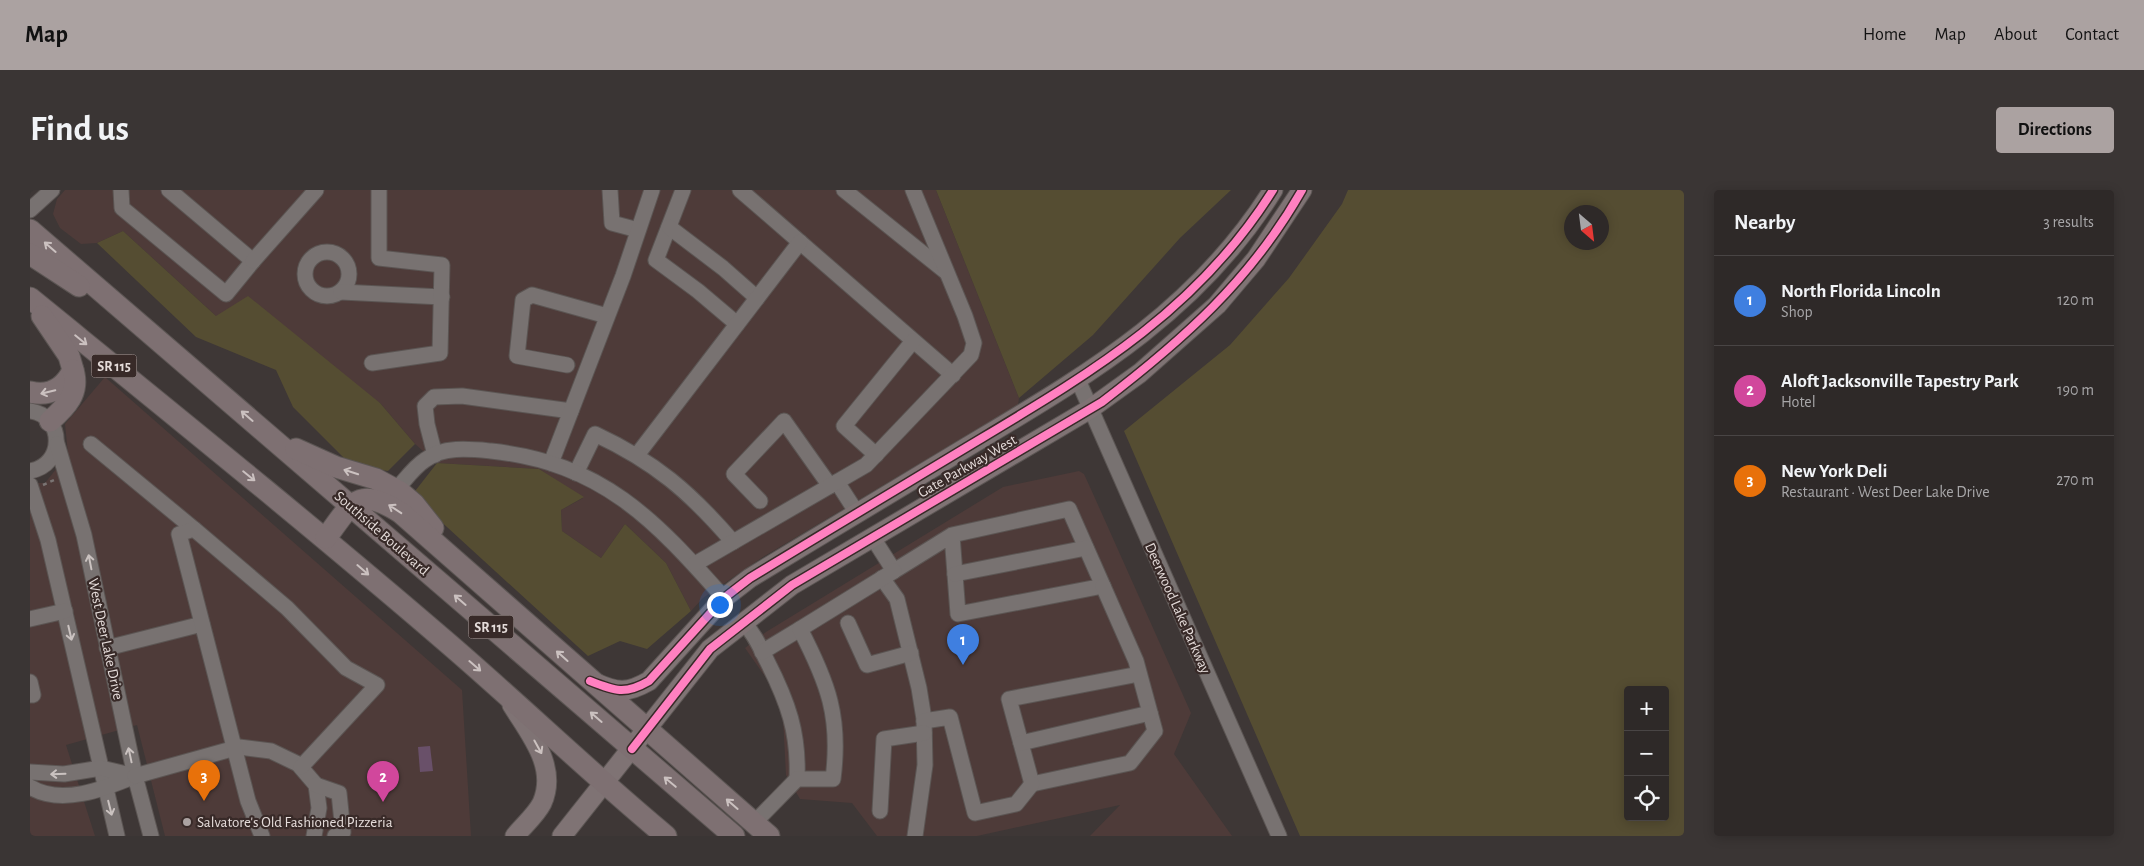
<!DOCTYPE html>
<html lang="en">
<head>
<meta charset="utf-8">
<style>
  :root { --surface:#2e2928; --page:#3a3534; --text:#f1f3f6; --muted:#a7a6a8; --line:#494545; --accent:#aba2a1 }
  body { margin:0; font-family:"Alegreya Sans",sans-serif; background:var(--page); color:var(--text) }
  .controls { position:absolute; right:15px; bottom:15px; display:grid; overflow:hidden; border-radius:5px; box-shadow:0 2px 12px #0003 }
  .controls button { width:45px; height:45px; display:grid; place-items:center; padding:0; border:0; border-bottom:1px solid var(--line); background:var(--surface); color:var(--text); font:25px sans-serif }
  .compass { position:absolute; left:1534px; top:15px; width:45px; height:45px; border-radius:50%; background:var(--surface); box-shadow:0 2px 12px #0003; rotate:152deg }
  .you { position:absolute; left:689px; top:414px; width:18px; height:18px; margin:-12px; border:4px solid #fff; border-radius:50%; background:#1a73e8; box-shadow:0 0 0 8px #1a73e833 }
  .badge { display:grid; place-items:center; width:32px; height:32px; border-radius:50%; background:var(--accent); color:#fff; font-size:16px; font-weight:700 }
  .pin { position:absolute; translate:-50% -41px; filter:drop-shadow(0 1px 2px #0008) }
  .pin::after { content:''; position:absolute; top:26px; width:18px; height:15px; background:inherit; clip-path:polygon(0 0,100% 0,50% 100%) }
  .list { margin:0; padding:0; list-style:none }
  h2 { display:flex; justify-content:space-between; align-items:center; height:65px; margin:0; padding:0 20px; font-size:21px }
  h2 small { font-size:16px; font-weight:400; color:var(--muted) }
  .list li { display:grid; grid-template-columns:32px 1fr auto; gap:15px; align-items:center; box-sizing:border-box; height:90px; padding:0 20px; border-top:1px solid var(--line) }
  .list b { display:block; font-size:19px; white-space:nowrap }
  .list p { margin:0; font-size:16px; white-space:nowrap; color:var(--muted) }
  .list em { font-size:16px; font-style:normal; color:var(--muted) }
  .icon { flex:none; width:28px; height:28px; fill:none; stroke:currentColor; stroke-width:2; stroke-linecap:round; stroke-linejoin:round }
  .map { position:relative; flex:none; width:1654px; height:646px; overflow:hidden; border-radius:5px }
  header { display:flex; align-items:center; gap:30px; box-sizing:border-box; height:70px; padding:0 25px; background:var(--accent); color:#111 }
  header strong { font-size:24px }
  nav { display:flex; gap:28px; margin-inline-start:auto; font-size:18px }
  .intro { display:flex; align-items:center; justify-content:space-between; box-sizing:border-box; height:120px; padding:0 30px }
  h1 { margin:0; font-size:35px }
  .button { padding:12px 22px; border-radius:5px; background:var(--accent); color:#111; font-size:18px; font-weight:700 }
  main { display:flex; gap:30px; padding:0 30px }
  aside { flex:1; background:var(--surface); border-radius:5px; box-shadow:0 2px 12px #0003 }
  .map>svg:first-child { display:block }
  .built { fill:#4e3b39 }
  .green { fill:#554d32; fill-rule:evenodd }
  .water { fill:#695069 }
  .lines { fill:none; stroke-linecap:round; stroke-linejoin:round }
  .minor-casing { stroke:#5b5553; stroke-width:17 }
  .major-casing { stroke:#5b5553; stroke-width:21 }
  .highway-casing { stroke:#5b5553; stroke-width:23 }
  .path { stroke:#7a7473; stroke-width:2.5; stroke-dasharray:4 4; stroke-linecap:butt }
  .minor { stroke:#787271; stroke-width:15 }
  .major { stroke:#7f7374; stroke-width:19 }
  .highway { stroke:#7e7072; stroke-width:21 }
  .cycleway-casing { stroke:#382a28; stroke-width:11 }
  .cycleway { stroke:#ff80c0; stroke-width:8 }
  .oneway { stroke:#cbc1c0 }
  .oneway2 { stroke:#cac2c0 }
  .oneway3 { stroke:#ccc2c0 }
  .poi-dot { fill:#aba2a1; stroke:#382a28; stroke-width:2 }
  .labels { text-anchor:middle; stroke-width:4.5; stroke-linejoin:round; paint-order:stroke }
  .shield { fill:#382a28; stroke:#b1a7a5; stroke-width:1 }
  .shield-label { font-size:14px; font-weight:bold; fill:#e5dcda }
  .street-label { font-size:15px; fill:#e5dcda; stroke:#382a28 }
  .poi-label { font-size:15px; fill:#e5dcda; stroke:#382a28; text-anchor:start }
</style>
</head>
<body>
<header>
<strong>Map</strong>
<nav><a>Home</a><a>Map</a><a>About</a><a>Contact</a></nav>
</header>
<div class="intro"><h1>Find us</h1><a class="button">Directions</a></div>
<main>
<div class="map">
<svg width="1654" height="646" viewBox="0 0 1654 646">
  <rect width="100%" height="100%" fill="#3e3736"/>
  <g class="built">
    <polygon points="35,0 906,0 989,208 988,215 733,367 673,408 661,421 636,373 595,334 571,368 532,341 531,320 553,308 509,279 407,273 385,254 350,213 186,126 93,41 67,53 51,54 30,38 23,24 27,9"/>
    <polygon points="75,187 432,500 441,646 135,646 107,535 36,555 65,646 0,646 0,293 15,293 38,264 35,234"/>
    <polygon points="1049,281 1054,284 1064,306 1161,523 1144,564 1202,646 1060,646 1090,615 947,646 847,646 822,613 770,609 756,585 753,528 739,492 715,458 736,442 973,297"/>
  </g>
  <g class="green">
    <polygon points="906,0 1201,0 1150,48 1063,145 989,208"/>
    <path d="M1318,0H1654V646H1270L1094,241L1200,155L1259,88L1312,14ZM1572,22V52H1542V22ZM1598,500H1635V627H1598Z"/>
    <polygon points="93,41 186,126 218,106 350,213 385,254 358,281 322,276 263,217 246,180 166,147 67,53"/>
    <polygon points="407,273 509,279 554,307 531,320 532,341 571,368 595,334 636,373 661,421 617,459 590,451 558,466 382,305"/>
  </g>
  <polygon class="water" points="400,556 403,581 390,582 388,557"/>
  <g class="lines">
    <g class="minor-casing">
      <g id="minor">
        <polyline points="91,0 92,18 196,104 223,71 139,0"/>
        <polyline points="580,0 582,33 608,40"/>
        <polyline points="653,0 626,70 668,101 707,134"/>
        <polyline points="710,0 923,185"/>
        <polyline points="814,0 916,82"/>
        <polyline points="0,20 22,0"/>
        <polyline points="639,37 693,78 727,108"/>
        <circle cx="297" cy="84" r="22"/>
        <polyline points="223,71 286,0"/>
        <polyline points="311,102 412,107"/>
        <polyline points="342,173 410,163 412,75 349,68 349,0"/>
        <polyline points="537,175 487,166 493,110 502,105 577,126"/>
        <polyline points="1048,190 1249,646"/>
        <path d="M0,221C35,226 35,275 0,281"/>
        <polyline points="27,254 54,345 105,586 121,646"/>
        <polyline points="61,254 164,339"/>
        <polyline points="405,265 397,234 395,216 404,207 432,206 541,221"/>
        <polyline points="607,265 770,52"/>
        <polyline points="846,265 814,236 883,151"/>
        <polyline points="521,273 593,86 622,0"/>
        <path d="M546,283L565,244C625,272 660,302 703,352"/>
        <polyline points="807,292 827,323"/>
        <polyline points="0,295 18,350 87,646"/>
        <path d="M366,300C375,290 384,277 395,270C413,256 440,259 461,261C572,273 624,329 694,408"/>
        <polyline points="730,311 704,284 754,231 800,296"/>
        <polyline points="843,348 864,381 922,345 1039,319 1073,396 928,424 922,345"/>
        <polyline points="665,374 836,275 941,165 944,153 935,126 883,0"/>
        <polyline points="925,384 1056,358"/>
        <polyline points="852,388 867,409 889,498 894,529 895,575 885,646"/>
        <polyline points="1073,396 1106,471 1125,541 1100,573 1002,594 979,509 1109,484"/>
        <polyline points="0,429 35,421"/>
        <path d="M713,432C724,443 730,457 737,471C758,512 769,543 767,589"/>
        <polyline points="818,433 837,475 881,463"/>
        <polyline points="77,458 172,434"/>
        <polyline points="732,462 770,439"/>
        <polyline points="0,492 3,505 0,505"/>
        <polyline points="894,531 920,527 945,623 986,614 1002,594"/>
        <polyline points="991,553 1120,523"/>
        <path d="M0,582L34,584L71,578L105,586C74,599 31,616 0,597"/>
        <polyline points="105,586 209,557 241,561 268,574 286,595 289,618 284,646"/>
        <polyline points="286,595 309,603 313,642 305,646"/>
        <polyline points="850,621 854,549 894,543"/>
        <path d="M724,633L767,589H803C811,527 798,493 770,439L864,381"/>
        <polyline points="232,646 218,611 149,344 164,339 257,418 316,478 347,495 271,577"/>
      </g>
    </g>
    <g class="major-casing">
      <g id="major">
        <path d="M566,493C588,503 598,503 619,491L694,408L720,388C792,344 864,301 937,257C1057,185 1166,123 1243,0"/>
        <path d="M482,515C500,544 528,577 512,613C506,625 493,636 485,646"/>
        <polyline points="532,646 680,459 762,395 1060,219 1110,183 1187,115 1226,69 1272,0"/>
      </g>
    </g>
    <g class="highway-casing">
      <g id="highway">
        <polyline points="0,40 704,646"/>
        <polyline points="0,64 49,96"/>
        <path d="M0,108C139,221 278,333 413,449C489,514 560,583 636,646"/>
        <path d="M0,202C20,207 35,197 43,180L39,166L12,126"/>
        <path d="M20,231C36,217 50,203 43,180"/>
        <polyline points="266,259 306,277 346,289 370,302 384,314 403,338"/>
        <path d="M296,348C322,313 327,295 371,323L739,646"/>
      </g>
    </g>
    <polyline class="path" points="13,295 24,290"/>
    <use href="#minor" class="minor"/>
    <use href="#major" class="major"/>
    <use href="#highway" class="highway"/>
    <g class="cycleway-casing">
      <g id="cycleway">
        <path d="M560,491C585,501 595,505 619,491L694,408L720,388C792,344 864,301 937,257C1057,185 1166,123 1243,0"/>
        <path d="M602,559L680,459L762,395L1072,212C1153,150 1221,90 1272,0"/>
      </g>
    </g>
    <use href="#cycleway" class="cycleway"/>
  </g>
  <defs><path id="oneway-shaft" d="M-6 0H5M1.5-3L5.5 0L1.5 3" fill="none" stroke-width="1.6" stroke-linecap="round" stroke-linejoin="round" transform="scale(1.25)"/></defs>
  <g class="oneway">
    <use href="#oneway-shaft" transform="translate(20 57) rotate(-139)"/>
    <use href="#oneway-shaft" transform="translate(51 150) rotate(39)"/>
    <use href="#oneway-shaft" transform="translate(18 202) rotate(167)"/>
    <use href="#oneway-shaft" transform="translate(217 226) rotate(-139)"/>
    <use href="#oneway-shaft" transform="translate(321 282) rotate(-162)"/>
    <use href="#oneway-shaft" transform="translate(219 286) rotate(39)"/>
    <use href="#oneway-shaft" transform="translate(365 319) rotate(-147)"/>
    <use href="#oneway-shaft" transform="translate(333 380) rotate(41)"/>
    <use href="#oneway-shaft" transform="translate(430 410) rotate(-139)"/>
    <use href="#oneway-shaft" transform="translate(532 466) rotate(-138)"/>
    <use href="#oneway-shaft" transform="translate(445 476) rotate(41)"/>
    <use href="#oneway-shaft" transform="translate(566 527) rotate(-139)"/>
    <use href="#oneway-shaft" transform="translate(640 592) rotate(-140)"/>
    <use href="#oneway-shaft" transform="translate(702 614) rotate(-139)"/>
  </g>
  <g class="oneway2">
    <use href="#oneway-shaft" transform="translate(60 372) rotate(-101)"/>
    <use href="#oneway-shaft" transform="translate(40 443) rotate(77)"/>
    <use href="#oneway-shaft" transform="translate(100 565) rotate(-102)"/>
    <use href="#oneway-shaft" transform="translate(28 584) rotate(178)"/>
    <use href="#oneway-shaft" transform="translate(80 618) rotate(76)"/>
  </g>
  <use class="oneway3" href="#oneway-shaft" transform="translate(508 557) rotate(61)"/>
  <circle class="poi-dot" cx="157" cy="632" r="5"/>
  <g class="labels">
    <g class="shield">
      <rect x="61.5" y="164.5" width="45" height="23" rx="4"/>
      <rect x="438.5" y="425.5" width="45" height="23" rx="4"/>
    </g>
    <g class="shield-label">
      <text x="84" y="181">SR 115</text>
      <text x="461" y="442">SR 115</text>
    </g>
    <g class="street-label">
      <text transform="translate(937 276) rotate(-30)" y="5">Gate Parkway West</text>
      <text transform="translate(352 343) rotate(41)" y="5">Southside Boulevard</text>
      <text transform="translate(1148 418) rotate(66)" y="5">Deerwood Lake Parkway</text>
      <text transform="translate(76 449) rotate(78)" y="5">West Deer Lake Drive</text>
    </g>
    <g class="poi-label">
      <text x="167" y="637">Salvatore's Old Fashioned Pizzeria</text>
    </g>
  </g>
</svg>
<div class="controls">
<button>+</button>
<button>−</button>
<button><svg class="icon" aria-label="locate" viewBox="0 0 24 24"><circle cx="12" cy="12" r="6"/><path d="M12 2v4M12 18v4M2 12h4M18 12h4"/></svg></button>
</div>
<svg class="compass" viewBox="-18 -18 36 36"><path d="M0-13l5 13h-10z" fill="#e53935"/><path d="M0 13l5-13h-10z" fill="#a7a6a8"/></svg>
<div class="you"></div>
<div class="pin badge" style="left:933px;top:475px;background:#3f7fe0">1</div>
<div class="pin badge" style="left:353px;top:612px;background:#d1479c">2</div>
<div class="pin badge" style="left:174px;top:611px;background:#e8710a">3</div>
</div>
<aside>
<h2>Nearby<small>3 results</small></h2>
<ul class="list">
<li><span class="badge" style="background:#3f7fe0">1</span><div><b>North Florida Lincoln</b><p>Shop</p></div><em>120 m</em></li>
<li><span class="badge" style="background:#d1479c">2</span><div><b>Aloft Jacksonville Tapestry Park</b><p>Hotel</p></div><em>190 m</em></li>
<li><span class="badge" style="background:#e8710a">3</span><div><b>New York Deli</b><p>Restaurant · West Deer Lake Drive</p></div><em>270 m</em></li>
</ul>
</aside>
</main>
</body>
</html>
